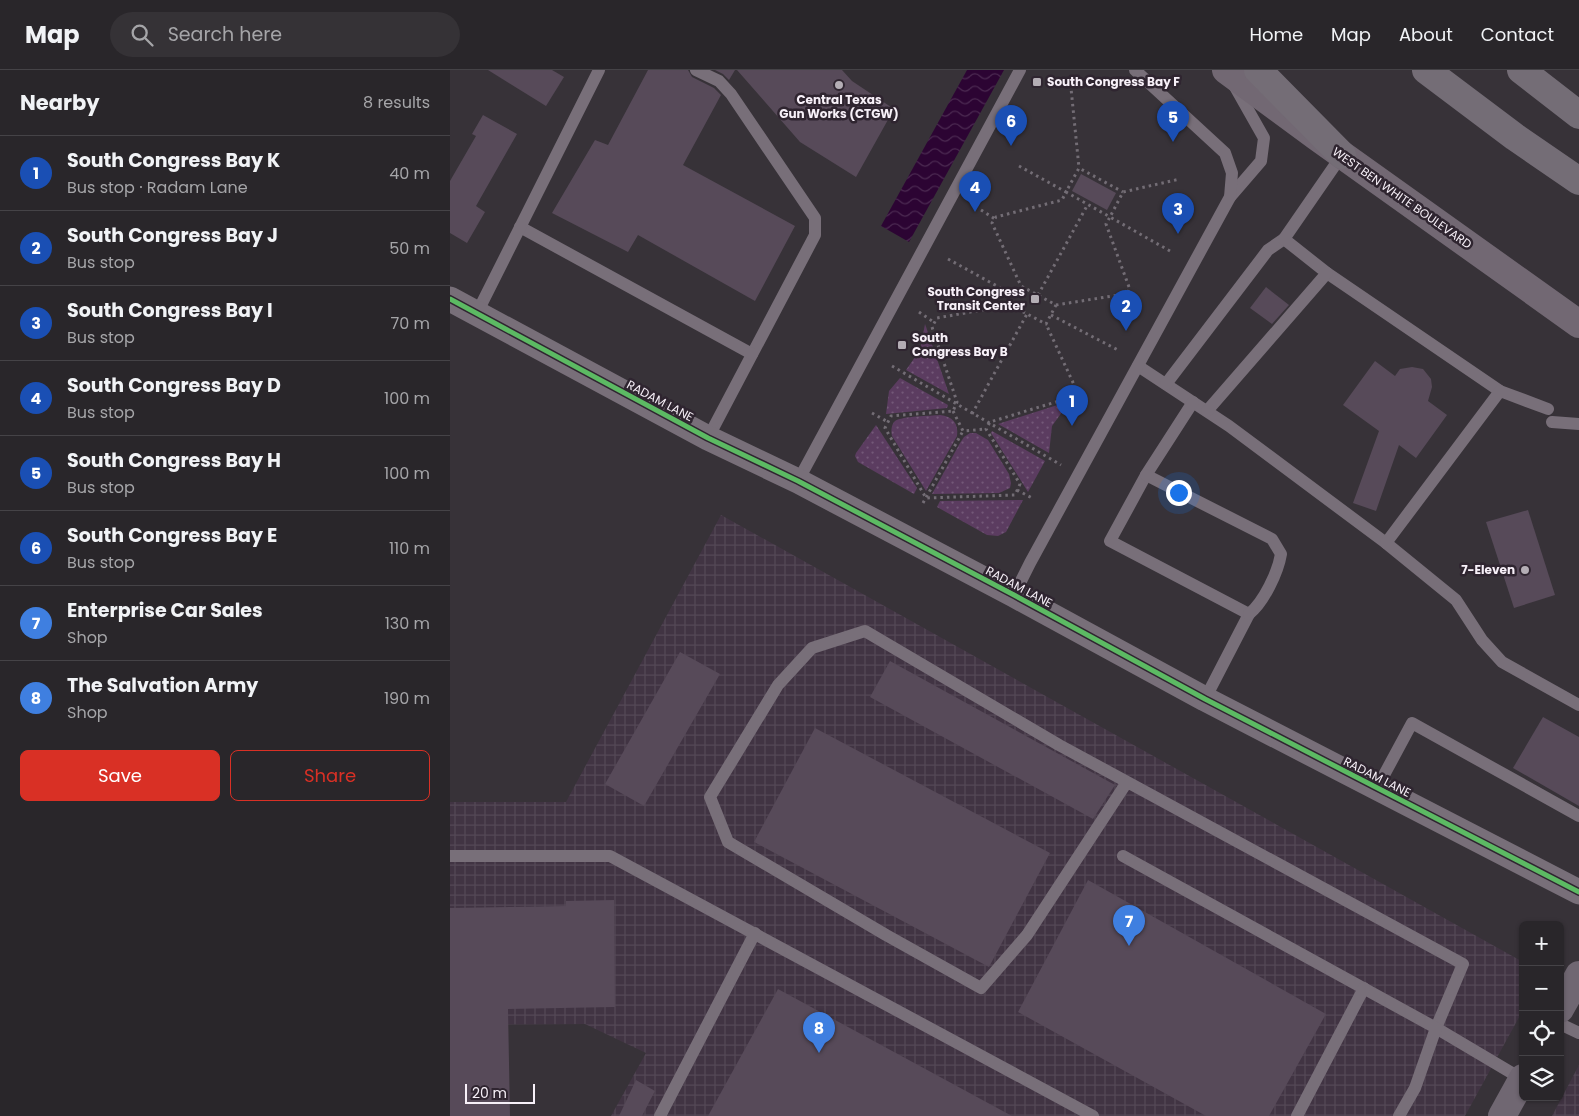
<!DOCTYPE html>
<html lang="en">
<head>
<meta charset="utf-8">
<style>
  :root { --surface:#29262a; --page:#353236; --text:#f1f3f6; --muted:#a5a5a8; --line:#454347; --accent:#d93025 }
  body { margin:0; font-family:Poppins,sans-serif; background:var(--page); color:var(--text) }
  .controls { position:absolute; right:15px; bottom:15px; display:grid; overflow:hidden; border-radius:8px; box-shadow:0 1px 4px #0004 }
  .controls button { width:45px; height:45px; display:grid; place-items:center; padding:0; border:0; border-bottom:1px solid var(--line); background:var(--surface); color:var(--text); font:25px sans-serif }
  .scale { position:absolute; left:15px; bottom:12px; width:70px; box-sizing:border-box; padding-left:5px; border:2px solid #f7f0f8; border-top:0; font-size:14px; line-height:18px; white-space:nowrap; color:#f7f0f8; -webkit-text-stroke:4px #2f2530; paint-order:stroke }
  .you { position:absolute; left:728px; top:422px; width:18px; height:18px; margin:-12px; border:4px solid #fff; border-radius:50%; background:#1a73e8; box-shadow:0 0 0 8px #1a73e833 }
  .badge { display:grid; place-items:center; width:32px; height:32px; border-radius:50%; background:var(--accent); color:#fff; font-size:16px; font-weight:700 }
  .pin { position:absolute; translate:-50% -41px; filter:drop-shadow(0 1px 2px #0008) }
  .pin::after { content:''; position:absolute; top:26px; width:18px; height:15px; background:inherit; clip-path:polygon(0 0,100% 0,50% 100%) }
  .list { margin:0; padding:0; list-style:none }
  h2 { display:flex; justify-content:space-between; align-items:center; height:65px; margin:0; padding:0 20px; font-size:21px }
  h2 small { font-size:16px; font-weight:400; color:var(--muted) }
  .list li { display:grid; grid-template-columns:32px 1fr auto; gap:15px; align-items:center; box-sizing:border-box; height:75px; padding:0 20px; border-top:1px solid var(--line) }
  .list b { display:block; font-size:19px; white-space:nowrap }
  .list p { margin:0; font-size:16px; white-space:nowrap; color:var(--muted) }
  .list em { font-size:16px; font-style:normal; color:var(--muted) }
  .actions { display:flex; gap:10px; padding:15px 20px }
  .actions a { flex:1; padding:11px 0; border:1px solid var(--accent); border-radius:8px; text-align:center; font-size:18px; color:var(--accent) }
  .actions .main { background:var(--accent); color:#fff }
  .icon { flex:none; width:28px; height:28px; fill:none; stroke:currentColor; stroke-width:2; stroke-linecap:round; stroke-linejoin:round }
  .map { position:relative; flex:none; width:1129px; height:1046px; overflow:hidden }
  header { display:flex; align-items:center; gap:30px; box-sizing:border-box; height:70px; padding:0 25px; background:var(--surface); border-bottom:1px solid var(--line) }
  header strong { font-size:24px }
  nav { display:flex; gap:28px; margin-inline-start:auto; font-size:18px }
  .search { width:350px; height:45px; background:var(--page); display:flex; align-items:center; gap:12px; box-sizing:border-box; padding:0 18px; border-radius:28px; color:var(--muted); font-size:19px }
  main { display:flex }
  aside { flex:1; background:var(--surface) }
  .map>svg:first-child { display:block }
  .industrial { fill:url(#industrial-grid) }
  .grass { fill:url(#grass-dots) }
  .water { fill:url(#water-waves) }
  .building { fill:#574a59 }
  .lines { fill:none; stroke-linecap:round; stroke-linejoin:round }
  .path { stroke:#736d75; stroke-width:3; stroke-dasharray:2.5 4; stroke-linecap:butt }
  .service { stroke:#786f79; stroke-width:12 }
  .minor { stroke:#786f79; stroke-width:25 }
  .secondary { stroke:#726873; stroke-width:28 }
  .primary { stroke:#706772; stroke-width:28 }
  .motorway { stroke:#746d76; stroke-width:28 }
  .cycleway-casing { stroke:#2f2530; stroke-width:8 }
  .cycleway { stroke:#5cba63; stroke-width:5 }
  .poi-dot { fill:#b4aeb5; stroke:#2f2530; stroke-width:2 }
  .labels { text-anchor:middle; stroke-width:5; stroke-linejoin:round; paint-order:stroke }
  .poi-label { font-size:12px; font-weight:bold; fill:#f7f0f8; stroke:#2f2530; text-anchor:start }
  .street-label { font-size:12px; fill:#f7f0f8; stroke:#2f2530 }
</style>
</head>
<body>
<header>
<strong>Map</strong>
<div class="search"><svg class="icon" aria-label="search" viewBox="0 0 24 24"><circle cx="10" cy="10" r="6"/><path d="M15 15l6 6"/></svg>Search here</div>
<nav><a>Home</a><a>Map</a><a>About</a><a>Contact</a></nav>
</header>
<main>
<aside>
<h2>Nearby<small>8 results</small></h2>
<ul class="list">
<li><span class="badge" style="background:#1a4fb4">1</span><div><b>South Congress Bay K</b><p>Bus stop · Radam Lane</p></div><em>40 m</em></li>
<li><span class="badge" style="background:#1a4fb4">2</span><div><b>South Congress Bay J</b><p>Bus stop</p></div><em>50 m</em></li>
<li><span class="badge" style="background:#1a4fb4">3</span><div><b>South Congress Bay I</b><p>Bus stop</p></div><em>70 m</em></li>
<li><span class="badge" style="background:#1a4fb4">4</span><div><b>South Congress Bay D</b><p>Bus stop</p></div><em>100 m</em></li>
<li><span class="badge" style="background:#1a4fb4">5</span><div><b>South Congress Bay H</b><p>Bus stop</p></div><em>100 m</em></li>
<li><span class="badge" style="background:#1a4fb4">6</span><div><b>South Congress Bay E</b><p>Bus stop</p></div><em>110 m</em></li>
<li><span class="badge" style="background:#3f7fe0">7</span><div><b>Enterprise Car Sales</b><p>Shop</p></div><em>130 m</em></li>
<li><span class="badge" style="background:#3f7fe0">8</span><div><b>The Salvation Army</b><p>Shop</p></div><em>190 m</em></li>
</ul>
<div class="actions"><a class="main">Save</a><a>Share</a></div>
</aside>
<div class="map">
<svg width="1129" height="1046" viewBox="0 0 1129 1046">
  <defs>
    <pattern id="industrial-grid" width="8" height="8" patternUnits="userSpaceOnUse" patternTransform="scale(1.25)"><rect width="8" height="8" fill="#413443"/><path d="M0 4h8M4 0v8" fill="none" stroke="#544856"/></pattern>
    <pattern id="grass-dots" width="8" height="8" patternUnits="userSpaceOnUse" patternTransform="scale(1.25)"><rect width="8" height="8" fill="#5b3c60"/><path d="M2 2h.1M6 6h.1" fill="none" stroke="#735878" stroke-width="1.8" stroke-linecap="round"/></pattern>
    <pattern id="water-waves" width="16" height="10" patternUnits="userSpaceOnUse" patternTransform="scale(1.25)"><rect width="16" height="10" fill="#2c0433"/><path d="M0 5q4-4 8 0t8 0" fill="none" stroke="#4b2951"/></pattern>
  </defs>
  <rect width="100%" height="100%" fill="#373238"/>
  <g class="industrial">
    <polygon points="271,445 1073,892 1073,940 1015,1046 161,1046 196,983 135,954 0,955 0,732 116,732"/>
    <polygon points="1129,995 1129,1046 1102,1046"/>
  </g>
  <g class="grass">
    <polygon points="475,254 499,324 456,300 470,280"/>
    <polygon points="450,308 498,335 497,338 436,344 439,321"/>
    <polygon points="620,331 602,356 599,383 548,354"/>
    <path d="M490,345C502,346 509,353 507,366L476,421L442,366C441,361 441,355 445,351C453,346 480,346 490,345Z"/>
    <polygon points="426,355 467,418 464,424 408,392 405,386 406,383"/>
    <polygon points="542,361 595,391 578,422 541,363"/>
    <polygon points="520,363 526,363 538,370 559,404 561,413 560,418 549,423 482,424 510,373 514,367"/>
    <polygon points="573,430 556,462 548,466 537,465 487,437 490,431"/>
  </g>
  <polygon class="water" points="517,0 554,0 459,172 431,156"/>
  <g class="building">
    <polygon points="38,0 102,0 114,7 96,36"/>
    <polygon points="198,0 238,0 242,7 264,18 271,25 233,95 345,156 305,231 188,165 178,182 102,143 145,70 158,75"/>
    <polygon points="265,0 285,0 279,10 273,4"/>
    <polygon points="287,0 392,0 402,11 444,39 406,107 350,72"/>
    <polygon points="33,45 67,64 26,136 35,142 17,173 0,163 0,111 26,66 22,64"/>
    <polygon points="631,104 666,123 657,140 622,121"/>
    <polygon points="816,217 839,235 822,254 800,238"/>
    <polygon points="925,291 945,306 950,299 962,297 973,299 981,309 982,317 978,331 997,345 966,388 949,375 926,441 903,433 929,361 893,335"/>
    <polygon points="1078,440 1105,525 1064,538 1036,452"/>
    <polygon points="230,582 270,604 194,736 155,714"/>
    <polygon points="440,591 665,715 643,749 420,627"/>
    <polygon points="1093,647 1129,667 1129,736 1063,698"/>
    <polygon points="365,658 600,783 539,897 304,772"/>
    <polygon points="638,810 876,944 819,1046 756,1046 568,942"/>
    <polygon points="164,830 165,937 58,939 60,1046 0,1046 0,838 116,836 116,831"/>
    <polygon points="328,919 562,1046 258,1046"/>
    <polygon points="186,1010 205,1021 192,1046 169,1046"/>
  </g>
  <g class="lines">
    <g class="path">
      <polyline points="620,8 629,98"/>
      <polyline points="569,96 616,122 612,130 546,147 542,153 571,216 606,235 596,254 560,235 571,216"/>
      <polyline points="531,140 545,149"/>
      <polyline points="720,181 660,147 673,122 730,109"/>
      <polyline points="498,189 565,226"/>
      <polyline points="677,221 682,223"/>
      <polyline points="588,225 638,134"/>
      <polyline points="560,235 487,248 482,257 507,332 503,341 441,346 435,358 476,428 565,425 570,414 536,359 540,352 619,328 626,319 596,254"/>
      <polyline points="606,235 675,224 679,217 656,154 660,147 616,122 629,98 673,122"/>
      <polyline points="469,242 485,253"/>
      <polyline points="601,245 668,280"/>
      <polyline points="442,296 611,395"/>
      <polyline points="503,341 513,361 536,359"/>
      <polyline points="422,343 438,352"/>
      <polyline points="522,344 577,244"/>
      <polyline points="567,420 584,429"/>
      <polyline points="473,433 513,361"/>
    </g>
    <g class="service">
      <polyline points="246,0 269,11 281,24 365,148 365,165 258,368"/>
      <polyline points="780,127 811,91 814,68 784,15"/>
      <polyline points="70,157 302,284"/>
      <polyline points="877,203 1050,321"/>
      <polyline points="27,243 149,0"/>
      <polyline points="688,296 779,356 936,473"/>
      <polyline points="716,314 818,180 834,169"/>
      <polyline points="743,332 696,405 660,471 799,544 755,629"/>
      <polyline points="1098,339 1050,321 936,473 1006,530 1032,570 1052,592 1129,635"/>
      <polyline points="757,341 877,203 834,169 892,85"/>
      <polyline points="1102,352 1129,354"/>
      <path d="M696,405L822,469L831,484C828,502 814,532 799,544"/>
      <polyline points="348,411 570,0"/>
      <polyline points="564,525 580,493 780,127 782,103 775,83 685,0"/>
      <polyline points="677,712 577,865 531,918 436,865 278,772 260,727 328,615 362,578 415,561 609,675 1013,894 986,958 1072,1009"/>
      <polyline points="927,718 962,653 1129,746"/>
      <polyline points="0,786 160,786 643,1046"/>
      <polyline points="673,786 986,958 965,1018 949,1046"/>
      <polyline points="1110,954 1129,963"/>
      <polyline points="210,1046 305,863"/>
      <polyline points="847,1046 914,918"/>
    </g>
    <polyline class="minor" points="0,229 258,368 348,411 564,525 755,629 1129,822"/>
    <polyline class="secondary" points="776,0 867,67 1129,254"/>
    <g class="primary">
      <polyline points="1110,939 1129,905"/>
      <polyline points="1052,1046 1073,1008"/>
    </g>
    <g class="motorway">
      <polyline points="808,0 892,85"/>
      <polyline points="976,0 1065,67 1129,111"/>
      <polyline points="1071,0 1129,45"/>
    </g>
    <g class="cycleway-casing">
      <polyline id="cycleway" points="0,229 258,368 348,411 564,525 755,629 1129,822"/>
    </g>
    <use href="#cycleway" class="cycleway"/>
  </g>
  <g class="poi-dot">
    <rect x="582" y="7" width="10" height="10" rx="2.5"/>
    <circle cx="389" cy="15" r="5"/>
    <rect x="580" y="224" width="10" height="10" rx="2.5"/>
    <rect x="447" y="270" width="10" height="10" rx="2.5"/>
    <circle cx="1075" cy="500" r="5"/>
  </g>
  <g class="labels">
    <g class="poi-label">
      <text x="597" y="16">South Congress Bay F</text>
      <text x="389" y="34" text-anchor="middle">Central Texas<tspan x="389" dy="14">Gun Works (CTGW)</tspan></text>
      <text x="575" y="226" text-anchor="end">South Congress<tspan x="575" dy="14">Transit Center</tspan></text>
      <text x="462" y="272">South<tspan x="462" dy="14">Congress Bay B</tspan></text>
      <text x="1065" y="504" text-anchor="end">7-Eleven</text>
    </g>
    <g class="street-label">
      <text transform="translate(952 128) rotate(35)" y="4">WEST BEN WHITE BOULEVARD</text>
      <text transform="translate(210 331) rotate(28)" y="4">RADAM LANE</text>
      <text transform="translate(569 517) rotate(28)" y="4">RADAM LANE</text>
      <text transform="translate(927 707) rotate(27)" y="4">RADAM LANE</text>
    </g>
  </g>
</svg>
<div class="controls">
<button>+</button>
<button>−</button>
<button><svg class="icon" aria-label="locate" viewBox="0 0 24 24"><circle cx="12" cy="12" r="6"/><path d="M12 2v4M12 18v4M2 12h4M18 12h4"/></svg></button>
<button><svg class="icon" aria-label="layers" viewBox="0 0 24 24"><path d="M12 4l9 5-9 5-9-5zM3 14l9 5 9-5"/></svg></button>
</div>
<div class="scale">20 m</div>
<div class="you"></div>
<div class="pin badge" style="left:622px;top:356px;background:#1a4fb4">1</div>
<div class="pin badge" style="left:676px;top:261px;background:#1a4fb4">2</div>
<div class="pin badge" style="left:728px;top:164px;background:#1a4fb4">3</div>
<div class="pin badge" style="left:525px;top:142px;background:#1a4fb4">4</div>
<div class="pin badge" style="left:723px;top:72px;background:#1a4fb4">5</div>
<div class="pin badge" style="left:561px;top:76px;background:#1a4fb4">6</div>
<div class="pin badge" style="left:679px;top:876px;background:#3f7fe0">7</div>
<div class="pin badge" style="left:369px;top:983px;background:#3f7fe0">8</div>
</div>
</main>
</body>
</html>
